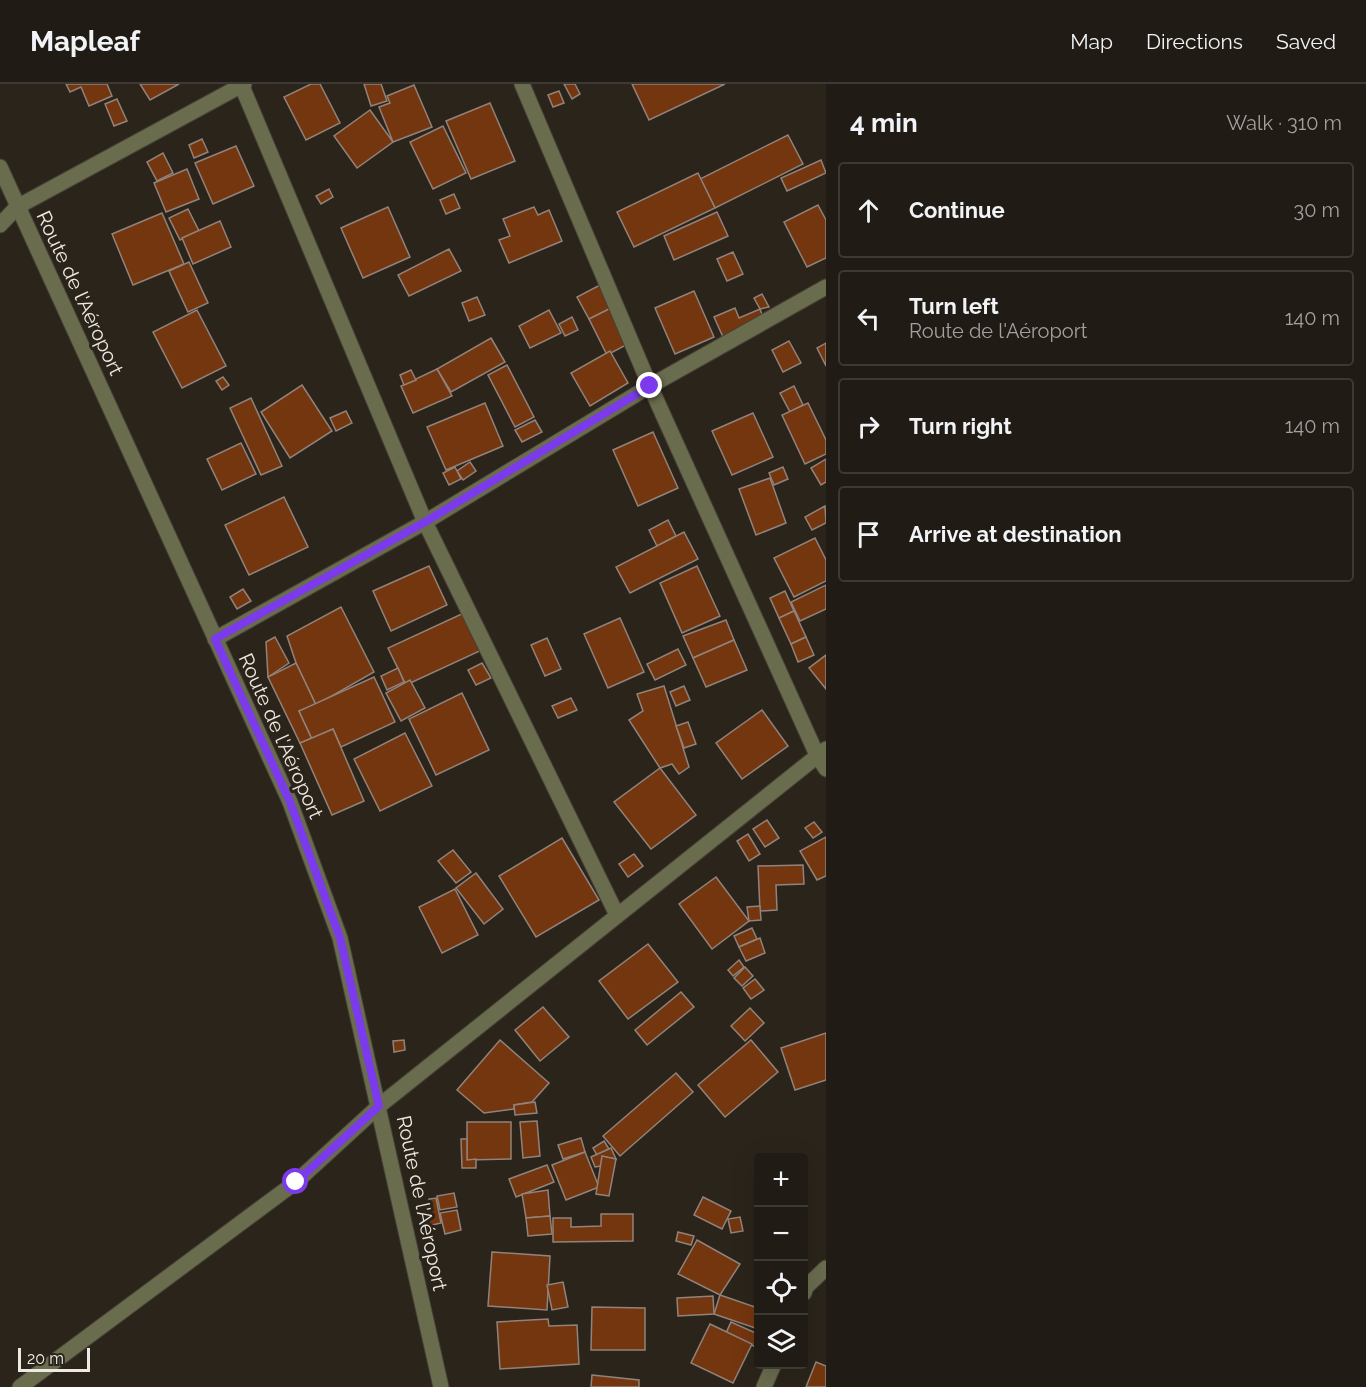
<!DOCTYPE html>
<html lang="en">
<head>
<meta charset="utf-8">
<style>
  :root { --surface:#201b14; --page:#28241d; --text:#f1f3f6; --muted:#a2a1a0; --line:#3d3934 }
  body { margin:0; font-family:Raleway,sans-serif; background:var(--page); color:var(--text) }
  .controls { position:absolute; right:18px; bottom:18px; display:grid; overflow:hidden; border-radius:6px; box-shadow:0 6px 24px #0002 }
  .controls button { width:54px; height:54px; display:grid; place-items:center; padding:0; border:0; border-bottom:2px solid var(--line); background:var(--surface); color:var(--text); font:30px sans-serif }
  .scale { position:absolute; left:18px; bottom:15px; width:72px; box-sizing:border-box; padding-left:6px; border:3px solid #eeeae3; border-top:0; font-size:16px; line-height:21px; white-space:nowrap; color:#eeeae3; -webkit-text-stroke:4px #2b241a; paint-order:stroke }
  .stop { position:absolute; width:18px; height:18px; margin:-14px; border:4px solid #7c3aed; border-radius:50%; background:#fff }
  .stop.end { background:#7c3aed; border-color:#fff; box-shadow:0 2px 6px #0008 }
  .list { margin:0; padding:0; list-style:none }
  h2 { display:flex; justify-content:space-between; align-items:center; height:78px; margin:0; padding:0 24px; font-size:26px }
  h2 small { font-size:20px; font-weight:400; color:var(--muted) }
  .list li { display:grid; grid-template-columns:39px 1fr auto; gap:18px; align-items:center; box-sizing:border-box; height:96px; margin:0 12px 12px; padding:0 12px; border:2px solid var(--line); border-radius:6px }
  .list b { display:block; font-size:22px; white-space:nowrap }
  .list p { margin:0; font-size:20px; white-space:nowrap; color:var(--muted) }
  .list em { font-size:20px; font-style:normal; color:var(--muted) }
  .icon { flex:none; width:33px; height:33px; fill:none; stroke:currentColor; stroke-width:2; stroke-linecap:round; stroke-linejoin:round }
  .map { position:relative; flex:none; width:826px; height:1303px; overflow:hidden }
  header { display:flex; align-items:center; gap:36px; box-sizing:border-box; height:84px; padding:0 30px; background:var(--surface); border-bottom:2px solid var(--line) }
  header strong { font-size:28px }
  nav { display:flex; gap:33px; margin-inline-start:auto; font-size:21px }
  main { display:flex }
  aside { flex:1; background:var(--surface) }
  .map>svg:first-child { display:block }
  .building { fill:#74360f; stroke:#91837b; stroke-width:1.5 }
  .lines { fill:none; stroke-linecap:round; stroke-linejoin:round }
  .minor-casing { stroke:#464036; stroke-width:17 }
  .minor { stroke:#6a6c4e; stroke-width:15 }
  .route { stroke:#7c3aed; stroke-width:8 }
  .labels { text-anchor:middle; stroke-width:6; stroke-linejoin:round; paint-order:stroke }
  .street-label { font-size:20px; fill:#eeeae3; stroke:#2b241a }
</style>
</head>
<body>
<header>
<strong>Mapleaf</strong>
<nav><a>Map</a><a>Directions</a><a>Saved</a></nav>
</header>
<main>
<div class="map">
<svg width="826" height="1303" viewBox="0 0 826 1303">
  <rect width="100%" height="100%" fill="#2b241a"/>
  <g class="building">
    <polygon points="66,0 107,0 112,12 89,22 81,3 70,8"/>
    <polygon points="140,0 179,0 150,16"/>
    <polygon points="311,0 320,0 340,39 306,56 284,13"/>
    <polygon points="364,0 381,0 387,17 371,22"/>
    <polygon points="564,0 575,0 580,10 572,15"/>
    <polygon points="632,0 725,0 649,36"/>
    <polygon points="414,1 432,43 393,58 379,23 390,19 387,12"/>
    <polygon points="559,7 564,19 553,23 548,11"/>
    <polygon points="117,15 127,37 114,42 105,20"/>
    <polygon points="490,19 515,77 471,95 446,37"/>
    <polygon points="370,26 393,58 357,84 334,52"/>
    <polygon points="443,42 466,89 433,105 410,58"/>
    <polygon points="788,51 803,80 715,124 700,95"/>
    <polygon points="202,55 208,68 194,74 189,61"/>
    <polygon points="236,62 254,102 213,120 195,79"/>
    <polygon points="163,69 173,89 157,97 147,78"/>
    <polygon points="821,76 826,89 787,107 781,94"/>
    <polygon points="187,85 199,115 166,128 154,99"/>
    <polygon points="698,89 715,124 634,163 617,128"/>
    <polygon points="329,105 333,113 321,120 316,112"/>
    <polygon points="454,110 460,124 446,130 440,116"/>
    <polygon points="818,121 826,136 826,174 807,183 784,138"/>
    <polygon points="388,123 410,173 363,194 341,144"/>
    <polygon points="534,123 538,131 549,126 562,157 509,179 499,156 510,152 503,135"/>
    <polygon points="188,125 199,147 180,156 169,134"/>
    <polygon points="717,128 728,152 674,176 664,152"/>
    <polygon points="162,129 184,180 133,201 112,150"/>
    <polygon points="220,137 231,163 193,180 182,154"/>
    <polygon points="449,165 461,187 409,212 398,191"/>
    <polygon points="733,168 743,190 727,197 717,175"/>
    <polygon points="189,178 208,219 188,228 169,187"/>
    <polygon points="600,201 611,224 589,235 577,213"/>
    <polygon points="694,207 714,253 675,270 655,224"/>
    <polygon points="762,210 769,223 760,225 754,214"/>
    <polygon points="477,213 485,231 469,237 462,219"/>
    <polygon points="611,224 628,260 607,271 589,235"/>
    <polygon points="735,224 739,234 760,225 764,236 723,253 714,233"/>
    <polygon points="197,226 226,282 182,304 153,248"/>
    <polygon points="549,226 561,249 530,264 519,242"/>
    <polygon points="572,233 578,246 565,252 559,240"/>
    <polygon points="491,254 505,278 451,308 437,285"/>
    <polygon points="789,257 801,279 783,288 772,266"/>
    <polygon points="826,259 826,282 817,264"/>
    <polygon points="610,267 628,299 590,322 571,289"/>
    <polygon points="507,281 534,333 515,343 488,291"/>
    <polygon points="437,285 452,312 413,329 401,302"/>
    <polygon points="411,286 416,296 404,301 400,291"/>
    <polygon points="223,293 229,301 222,306 216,297"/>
    <polygon points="302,301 332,347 290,374 261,328"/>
    <polygon points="794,302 803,321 790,328 780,309"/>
    <polygon points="251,314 282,382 261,391 230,324"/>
    <polygon points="485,319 503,362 446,386 427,343"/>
    <polygon points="808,319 826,356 826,370 805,380 782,331"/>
    <polygon points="346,327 352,339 336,347 330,334"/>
    <polygon points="753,329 773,373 732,391 712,347"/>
    <polygon points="535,336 542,348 522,358 515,346"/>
    <polygon points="653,348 678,404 638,422 613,366"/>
    <polygon points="241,359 256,390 222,406 207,375"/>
    <polygon points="826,375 826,398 821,401 811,384"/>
    <polygon points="470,378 476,387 463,396 457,387"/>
    <polygon points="455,383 461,395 449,401 443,389"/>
    <polygon points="783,383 788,395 774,401 769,389"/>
    <polygon points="770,394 786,439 756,451 739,405"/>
    <polygon points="284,413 308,463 249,491 225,441"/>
    <polygon points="825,422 826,439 812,446 805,433"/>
    <polygon points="668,436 676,452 657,462 649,446"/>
    <polygon points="684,448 698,475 630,509 616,483"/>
    <polygon points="815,454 826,476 826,497 794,513 774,474"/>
    <polygon points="429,482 447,521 391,547 373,507"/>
    <polygon points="697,482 720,532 682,549 660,499"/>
    <polygon points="826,501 826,525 800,537 791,518"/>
    <polygon points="243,505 251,517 237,525 230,513"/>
    <polygon points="785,507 794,527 779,534 770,514"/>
    <polygon points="341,523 374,588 316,621 296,579 287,552"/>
    <polygon points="794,527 806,553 791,560 779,534"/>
    <polygon points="466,528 484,565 406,601 388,564"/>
    <polygon points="620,534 644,588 608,604 584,550"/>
    <polygon points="726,536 734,556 693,574 683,552"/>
    <polygon points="275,553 289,579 268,593 266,558"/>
    <polygon points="806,553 814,571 798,578 791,560"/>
    <polygon points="547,554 561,585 545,592 531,561"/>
    <polygon points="734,556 747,586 706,603 693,574"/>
    <polygon points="678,565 686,581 655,596 647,580"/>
    <polygon points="826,571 826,605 809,584"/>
    <polygon points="296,579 316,621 299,627 312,655 300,659 268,593"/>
    <polygon points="482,579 491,594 476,601 468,586"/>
    <polygon points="398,584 404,598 387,606 381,592"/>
    <polygon points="374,593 395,638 341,663 333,645 312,655 299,627"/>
    <polygon points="410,596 425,624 401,637 386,609"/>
    <polygon points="664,602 689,683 679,690 672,680 660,684 629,636 643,627 637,610"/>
    <polygon points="684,602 690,616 676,622 670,608"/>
    <polygon points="462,609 489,666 436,691 409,635"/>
    <polygon points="571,614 577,626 558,634 552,622"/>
    <polygon points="762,626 788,662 742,695 716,659"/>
    <polygon points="688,638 696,660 684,664 676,642"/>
    <polygon points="333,645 364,717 332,731 300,659"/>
    <polygon points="405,649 432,702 380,727 354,675"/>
    <polygon points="660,684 696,731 651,765 614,718"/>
    <polygon points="767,736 779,754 765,763 753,745"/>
    <polygon points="814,738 822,748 813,754 805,744"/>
    <polygon points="748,750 760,770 749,777 737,757"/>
    <polygon points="826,753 826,792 817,796 800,767"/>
    <polygon points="562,754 599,816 536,853 499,792"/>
    <polygon points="453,766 471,788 456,799 438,777"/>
    <polygon points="634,770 643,782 628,793 619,780"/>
    <polygon points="803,781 804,800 776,801 777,826 760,827 758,782"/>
    <polygon points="476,789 503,825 484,840 456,804"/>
    <polygon points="716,793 749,837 712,865 679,820"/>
    <polygon points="455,805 478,851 442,869 419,823"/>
    <polygon points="760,822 761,836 749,837 747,823"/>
    <polygon points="752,844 757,855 739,863 734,852"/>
    <polygon points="760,854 765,869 746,877 739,863"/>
    <polygon points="648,860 678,898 628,935 599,897"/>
    <polygon points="739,876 744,883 733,892 728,886"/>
    <polygon points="745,883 753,892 742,902 734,894"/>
    <polygon points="755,895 764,906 751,915 743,904"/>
    <polygon points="681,908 694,923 647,961 635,946"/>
    <polygon points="543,923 569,953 540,977 515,946"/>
    <polygon points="750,924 764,939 745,957 731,942"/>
    <polygon points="826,949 826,996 795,1006 781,964"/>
    <polygon points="404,956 405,966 394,968 393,957"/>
    <polygon points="500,956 549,999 532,1018 514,1021 514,1025 484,1029 457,1006"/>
    <polygon points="751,956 778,988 725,1033 698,1001"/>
    <polygon points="676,989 693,1008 620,1072 603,1052"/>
    <polygon points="535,1018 537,1029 515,1031 514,1021"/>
    <polygon points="537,1037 540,1072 523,1074 520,1038"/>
    <polygon points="467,1038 511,1038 511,1075 467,1076"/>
    <polygon points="581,1054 585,1068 563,1075 558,1061"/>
    <polygon points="461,1055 467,1055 467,1076 476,1075 476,1084 462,1084"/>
    <polygon points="604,1057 609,1065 597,1071 593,1064"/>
    <polygon points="611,1064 616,1075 605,1073 601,1082 595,1083 591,1073"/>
    <polygon points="585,1068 599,1103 566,1116 552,1081"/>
    <polygon points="602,1072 616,1075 609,1112 596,1110"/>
    <polygon points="547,1081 554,1098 516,1113 509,1095"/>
    <polygon points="548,1106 550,1132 526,1134 522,1110"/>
    <polygon points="454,1109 457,1123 440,1126 437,1112"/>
    <polygon points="703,1113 731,1127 722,1145 694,1131"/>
    <polygon points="436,1114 441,1139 428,1142 425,1128 432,1126 429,1115"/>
    <polygon points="457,1126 461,1146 445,1150 440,1129"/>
    <polygon points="601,1130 633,1130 633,1157 553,1158 553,1134 571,1134 571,1143 601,1142"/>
    <polygon points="550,1132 552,1150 528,1152 526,1134"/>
    <polygon points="740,1133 743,1147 731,1149 728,1135"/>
    <polygon points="678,1148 694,1152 691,1161 676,1157"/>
    <polygon points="697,1156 740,1180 720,1211 678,1190"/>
    <polygon points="492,1168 550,1172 547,1226 488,1222"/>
    <polygon points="563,1198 568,1223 552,1226 547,1201"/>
    <polygon points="720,1211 758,1224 758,1245 714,1230"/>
    <polygon points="713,1212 714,1230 678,1232 677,1214"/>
    <polygon points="592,1223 645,1224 645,1266 591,1266"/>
    <polygon points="548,1235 549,1242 577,1241 579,1280 500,1285 497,1238"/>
    <polygon points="731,1238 758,1250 758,1264 726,1249"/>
    <polygon points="710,1240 752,1260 733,1299 691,1279"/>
    <polygon points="816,1278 826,1282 826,1303 806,1303"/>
    <polygon points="592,1291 639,1296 639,1303 591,1303"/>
  </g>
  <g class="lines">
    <g class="minor-casing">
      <g id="minor">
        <polyline points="241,0 425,438 617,831"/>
        <polyline points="522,0 650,302 817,671 826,685"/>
        <polyline points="0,83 290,718 340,854 441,1303"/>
        <polyline points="0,141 17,123 244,0"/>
        <polyline points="215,555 425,438 650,302 826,203"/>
        <polyline points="804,1209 806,1203 826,1184"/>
        <polyline points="20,1303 296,1098 379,1022 826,665"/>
        <polyline points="764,1303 774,1280"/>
      </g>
    </g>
    <use href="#minor" class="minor"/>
  </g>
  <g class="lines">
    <polyline class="route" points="296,1098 379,1022 340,854 290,718 215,555 425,438 650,302"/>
  </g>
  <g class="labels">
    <g class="street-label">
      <text transform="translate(80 209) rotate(65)" y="7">Route de l'Aéroport</text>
      <text transform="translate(281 652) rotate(66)" y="7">Route de l'Aéroport</text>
      <text transform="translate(422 1119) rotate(78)" y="7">Route de l'Aéroport</text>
    </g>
  </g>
</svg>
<div class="controls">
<button>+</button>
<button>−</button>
<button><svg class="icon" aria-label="locate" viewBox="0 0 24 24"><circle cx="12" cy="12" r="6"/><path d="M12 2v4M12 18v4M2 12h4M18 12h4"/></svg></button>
<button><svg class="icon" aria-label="layers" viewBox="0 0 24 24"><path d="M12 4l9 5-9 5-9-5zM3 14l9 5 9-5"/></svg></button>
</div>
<div class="scale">20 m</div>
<div class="stop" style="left:296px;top:1098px"></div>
<div class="stop end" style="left:650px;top:302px"></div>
</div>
<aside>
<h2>4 min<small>Walk · 310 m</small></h2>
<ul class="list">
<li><svg class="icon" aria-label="ahead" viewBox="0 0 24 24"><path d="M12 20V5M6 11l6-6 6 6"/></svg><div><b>Continue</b></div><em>30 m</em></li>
<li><svg class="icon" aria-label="left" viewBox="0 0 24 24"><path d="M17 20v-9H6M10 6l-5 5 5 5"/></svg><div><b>Turn left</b><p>Route de l'Aéroport</p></div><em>140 m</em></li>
<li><svg class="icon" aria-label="right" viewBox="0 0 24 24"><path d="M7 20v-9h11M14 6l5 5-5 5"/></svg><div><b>Turn right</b></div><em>140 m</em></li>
<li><svg class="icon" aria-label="arrive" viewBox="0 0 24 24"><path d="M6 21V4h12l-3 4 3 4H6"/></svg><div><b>Arrive at destination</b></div></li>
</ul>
</aside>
</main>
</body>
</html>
